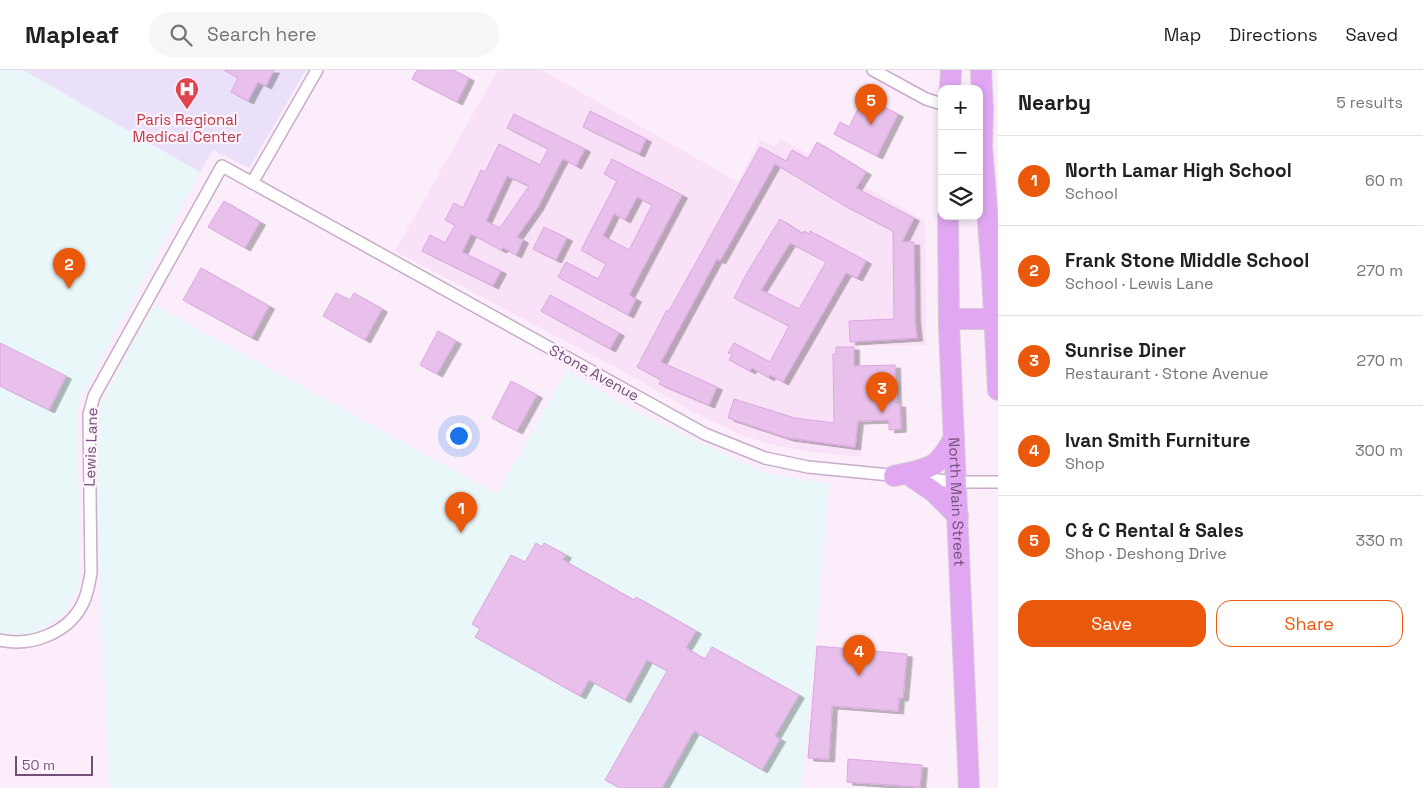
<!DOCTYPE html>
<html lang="en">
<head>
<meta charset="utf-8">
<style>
  :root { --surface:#fff; --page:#f6f6f6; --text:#202124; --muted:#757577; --line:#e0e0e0; --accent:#ea580c }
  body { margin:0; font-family:"Space Grotesk",sans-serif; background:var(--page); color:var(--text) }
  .controls { position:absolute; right:15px; top:15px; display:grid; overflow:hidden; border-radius:10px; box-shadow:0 2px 8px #0003 }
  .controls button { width:45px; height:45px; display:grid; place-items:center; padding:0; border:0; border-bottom:1px solid var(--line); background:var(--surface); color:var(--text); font:25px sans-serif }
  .scale { position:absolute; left:15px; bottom:12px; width:78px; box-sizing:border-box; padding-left:5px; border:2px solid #724f78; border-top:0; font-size:14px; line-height:18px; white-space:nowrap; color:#724f78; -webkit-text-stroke:4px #fef3fd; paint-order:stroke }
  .you { position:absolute; left:458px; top:365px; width:18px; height:18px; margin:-12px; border:4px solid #fff; border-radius:50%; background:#1a73e8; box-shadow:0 0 0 8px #1a73e833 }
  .badge { display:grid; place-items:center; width:32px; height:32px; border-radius:50%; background:var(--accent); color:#fff; font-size:16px; font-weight:700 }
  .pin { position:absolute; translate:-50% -41px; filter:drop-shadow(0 1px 2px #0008) }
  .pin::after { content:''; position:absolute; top:26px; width:18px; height:15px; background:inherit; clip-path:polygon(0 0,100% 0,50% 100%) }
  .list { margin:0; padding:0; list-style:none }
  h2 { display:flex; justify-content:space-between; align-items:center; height:65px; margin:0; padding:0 20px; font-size:21px }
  h2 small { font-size:16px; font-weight:400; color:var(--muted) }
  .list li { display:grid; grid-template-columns:32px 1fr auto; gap:15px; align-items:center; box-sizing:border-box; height:90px; padding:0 20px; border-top:1px solid var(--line) }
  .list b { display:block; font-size:19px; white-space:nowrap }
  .list p { margin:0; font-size:16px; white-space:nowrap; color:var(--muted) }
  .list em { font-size:16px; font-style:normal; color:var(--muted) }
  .actions { display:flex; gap:10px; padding:15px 20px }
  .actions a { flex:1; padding:11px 0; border:1px solid var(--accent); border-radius:15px; text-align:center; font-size:18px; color:var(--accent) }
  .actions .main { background:var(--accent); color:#fff }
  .icon { flex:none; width:28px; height:28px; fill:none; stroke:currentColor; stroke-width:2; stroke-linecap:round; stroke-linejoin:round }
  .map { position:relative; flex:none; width:998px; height:718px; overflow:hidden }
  header { display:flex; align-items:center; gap:30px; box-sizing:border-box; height:70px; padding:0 25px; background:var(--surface); border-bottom:1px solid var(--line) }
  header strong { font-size:24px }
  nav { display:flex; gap:28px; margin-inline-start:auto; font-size:18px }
  .search { width:350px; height:45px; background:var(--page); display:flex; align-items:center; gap:12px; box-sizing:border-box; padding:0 18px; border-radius:28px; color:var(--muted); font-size:19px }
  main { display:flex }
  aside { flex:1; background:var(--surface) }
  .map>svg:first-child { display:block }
  .residential { fill:#f9e1f7 }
  .education { fill:#e9f7f9 }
  .medical { fill:#eae0f9 }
  .building { fill:#e8c0eb; stroke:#dca6e2; fill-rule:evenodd; filter:url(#shadow) }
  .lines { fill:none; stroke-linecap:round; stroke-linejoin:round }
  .street-casing { stroke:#c8acca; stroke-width:14 }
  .highway-casing { stroke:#d5cad6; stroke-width:22 }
  .street { stroke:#fff; stroke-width:11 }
  .highway { stroke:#e1a7f3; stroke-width:20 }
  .labels { text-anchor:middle; stroke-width:4.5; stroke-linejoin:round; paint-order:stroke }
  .health-label { font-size:15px; fill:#be3a42; stroke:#fef3fd }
  .street-label { font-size:15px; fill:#724f78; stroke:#fef3fd }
</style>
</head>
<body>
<header>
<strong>Mapleaf</strong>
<div class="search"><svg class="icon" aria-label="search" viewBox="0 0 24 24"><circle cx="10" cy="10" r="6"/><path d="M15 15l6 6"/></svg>Search here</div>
<nav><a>Map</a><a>Directions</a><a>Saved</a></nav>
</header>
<main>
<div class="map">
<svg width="998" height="718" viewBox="0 0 998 718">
  <defs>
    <filter id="shadow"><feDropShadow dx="5.5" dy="3" stdDeviation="0" flood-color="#0004"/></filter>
  </defs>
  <rect width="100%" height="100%" fill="#fcedfa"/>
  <polygon class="residential" points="498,0 542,0 738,112 760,70 775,77 781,69 925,151 926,275 858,276 861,387 806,381 769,374 737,363 695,343 628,304 395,181"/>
  <g class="education">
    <polygon points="0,0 23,0 200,102 77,336 80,514 67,540 44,558 27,565 0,563"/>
    <polygon points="154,235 497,424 567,301 628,337 762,402 829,414 814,594 801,718 110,718 99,501 96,355 99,337 106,322"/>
  </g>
  <polygon class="medical" points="23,0 306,0 249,98 213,80 200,102"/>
  <g class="building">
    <polygon points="224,0 274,0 266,16 258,12 248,31 231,22 238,8"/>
    <polygon points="417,0 453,0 469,8 457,32 412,9"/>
    <polygon points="864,27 898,44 877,86 834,64 840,52 849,57"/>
    <polygon points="590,41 646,69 639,84 583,57"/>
    <path d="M514,44L585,79L576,96L563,89L560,94L538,137L517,167L523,170L516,185L503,178L501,180L471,164L462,182L501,201L493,216L422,181L430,165L445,173L455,155L445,150L454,133L463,138L481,100L485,102L499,74L540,95L548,79L507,58ZM507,106L529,116L500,158L486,151Z"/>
    <polygon points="817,72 866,102 856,118 914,148 902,172 914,172 915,249 917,268 850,272 849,251 894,249 893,161 845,136 775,94 720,191 717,189 661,292 717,317 709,335 659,314 661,310 637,297 667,240 669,241 760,77 786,91 792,80 808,89"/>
    <path d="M612,89L682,125L629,225L636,229L628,245L558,207L566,192L598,209L606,194L581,180L617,111L604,104ZM637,127L652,135L629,180L603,166L614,144L625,150Z"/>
    <polygon points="224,131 260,152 245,178 208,157"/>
    <path d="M780,149L803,164L804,161L809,164L810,161L866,191L857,208L846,203L783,312L770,305L769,308L752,298L750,301L729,290L732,284L728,283L734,273L770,292L789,256L734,228L747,203ZM790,173L826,192L799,239L761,220Z"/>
    <polygon points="544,157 567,168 556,190 533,179"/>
    <polygon points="201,198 269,236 252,268 183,230"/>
    <polygon points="336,223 350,230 354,223 382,239 365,270 323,246"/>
    <polygon points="550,225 619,263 610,279 541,241"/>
    <polygon points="438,261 456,271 437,304 420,295"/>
    <polygon points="0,273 66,306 49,340 0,316"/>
    <polygon points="836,277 854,277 854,296 895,295 896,334 900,334 901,359 889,360 889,350 858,351 855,377 788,368 728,348 734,329 795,348 834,353 833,284 836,284"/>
    <polygon points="511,311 537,325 517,361 492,348"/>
    <polygon points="536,473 542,477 544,473 566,485 563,490 634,530 636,527 696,561 686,578 705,589 712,577 799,625 775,666 780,669 762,700 694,661 662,718 620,718 605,710 667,601 647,590 625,630 589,610 580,626 475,567 480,559 472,554 511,485 525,492"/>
    <polygon points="817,576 907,584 903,628 899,628 898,641 832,636 829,689 808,688"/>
    <polygon points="848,689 922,695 920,717 847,712"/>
  </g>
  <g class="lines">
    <g class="street-casing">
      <g id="street">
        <polyline points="873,0 926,29 942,34"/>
        <polyline points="252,113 317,0"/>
        <polyline points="920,408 956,412 998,412"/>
        <path d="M0,570C31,577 69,563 83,533C88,523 89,513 91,503L89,344L94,326L222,96L705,364L765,388L808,397L900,406"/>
      </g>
    </g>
    <g class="highway-casing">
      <g id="highway">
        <polyline points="981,0 983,39 982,76 992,203 998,320"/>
        <polyline points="950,19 951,0"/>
        <path id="s1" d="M948,146L949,256L969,718"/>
        <polyline points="949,249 994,249"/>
        <path d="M894,406C929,398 936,401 954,368"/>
        <polyline points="912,407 934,422 958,446"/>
      </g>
    </g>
    <use href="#street" class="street"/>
    <use href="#highway" class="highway"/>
  </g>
  <defs>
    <g id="hospital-pin" transform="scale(1.25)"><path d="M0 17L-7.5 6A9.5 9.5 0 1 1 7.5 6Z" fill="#e0444e" stroke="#fef3fd"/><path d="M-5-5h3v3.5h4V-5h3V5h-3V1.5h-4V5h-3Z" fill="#fff"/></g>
  </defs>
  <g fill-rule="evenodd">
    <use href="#hospital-pin" x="187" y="19"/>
  </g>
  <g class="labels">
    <g class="health-label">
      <text x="187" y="55">Paris Regional<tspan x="187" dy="17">Medical Center</tspan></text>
    </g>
    <g class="street-label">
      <text transform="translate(594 303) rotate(29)" y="5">Stone Avenue</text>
      <text transform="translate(91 377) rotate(-88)" y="5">Lewis Lane</text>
      <text dy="5" stroke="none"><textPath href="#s1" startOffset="286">North Main Street</textPath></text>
    </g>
  </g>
</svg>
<div class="controls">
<button>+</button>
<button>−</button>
<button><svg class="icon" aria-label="layers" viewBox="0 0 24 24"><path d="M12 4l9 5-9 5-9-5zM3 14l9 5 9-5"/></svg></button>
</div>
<div class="scale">50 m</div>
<div class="you"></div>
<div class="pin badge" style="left:461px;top:463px">1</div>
<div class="pin badge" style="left:69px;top:219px">2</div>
<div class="pin badge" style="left:882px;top:343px">3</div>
<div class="pin badge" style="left:859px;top:606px">4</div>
<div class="pin badge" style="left:871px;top:55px">5</div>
</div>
<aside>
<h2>Nearby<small>5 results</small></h2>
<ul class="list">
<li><span class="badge">1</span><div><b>North Lamar High School</b><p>School</p></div><em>60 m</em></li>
<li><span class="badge">2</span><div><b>Frank Stone Middle School</b><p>School · Lewis Lane</p></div><em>270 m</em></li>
<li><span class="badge">3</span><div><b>Sunrise Diner</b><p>Restaurant · Stone Avenue</p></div><em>270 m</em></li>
<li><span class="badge">4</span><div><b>Ivan Smith Furniture</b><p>Shop</p></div><em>300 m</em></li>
<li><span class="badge">5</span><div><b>C &amp; C Rental &amp; Sales</b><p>Shop · Deshong Drive</p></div><em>330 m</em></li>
</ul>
<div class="actions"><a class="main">Save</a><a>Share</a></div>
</aside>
</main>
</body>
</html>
